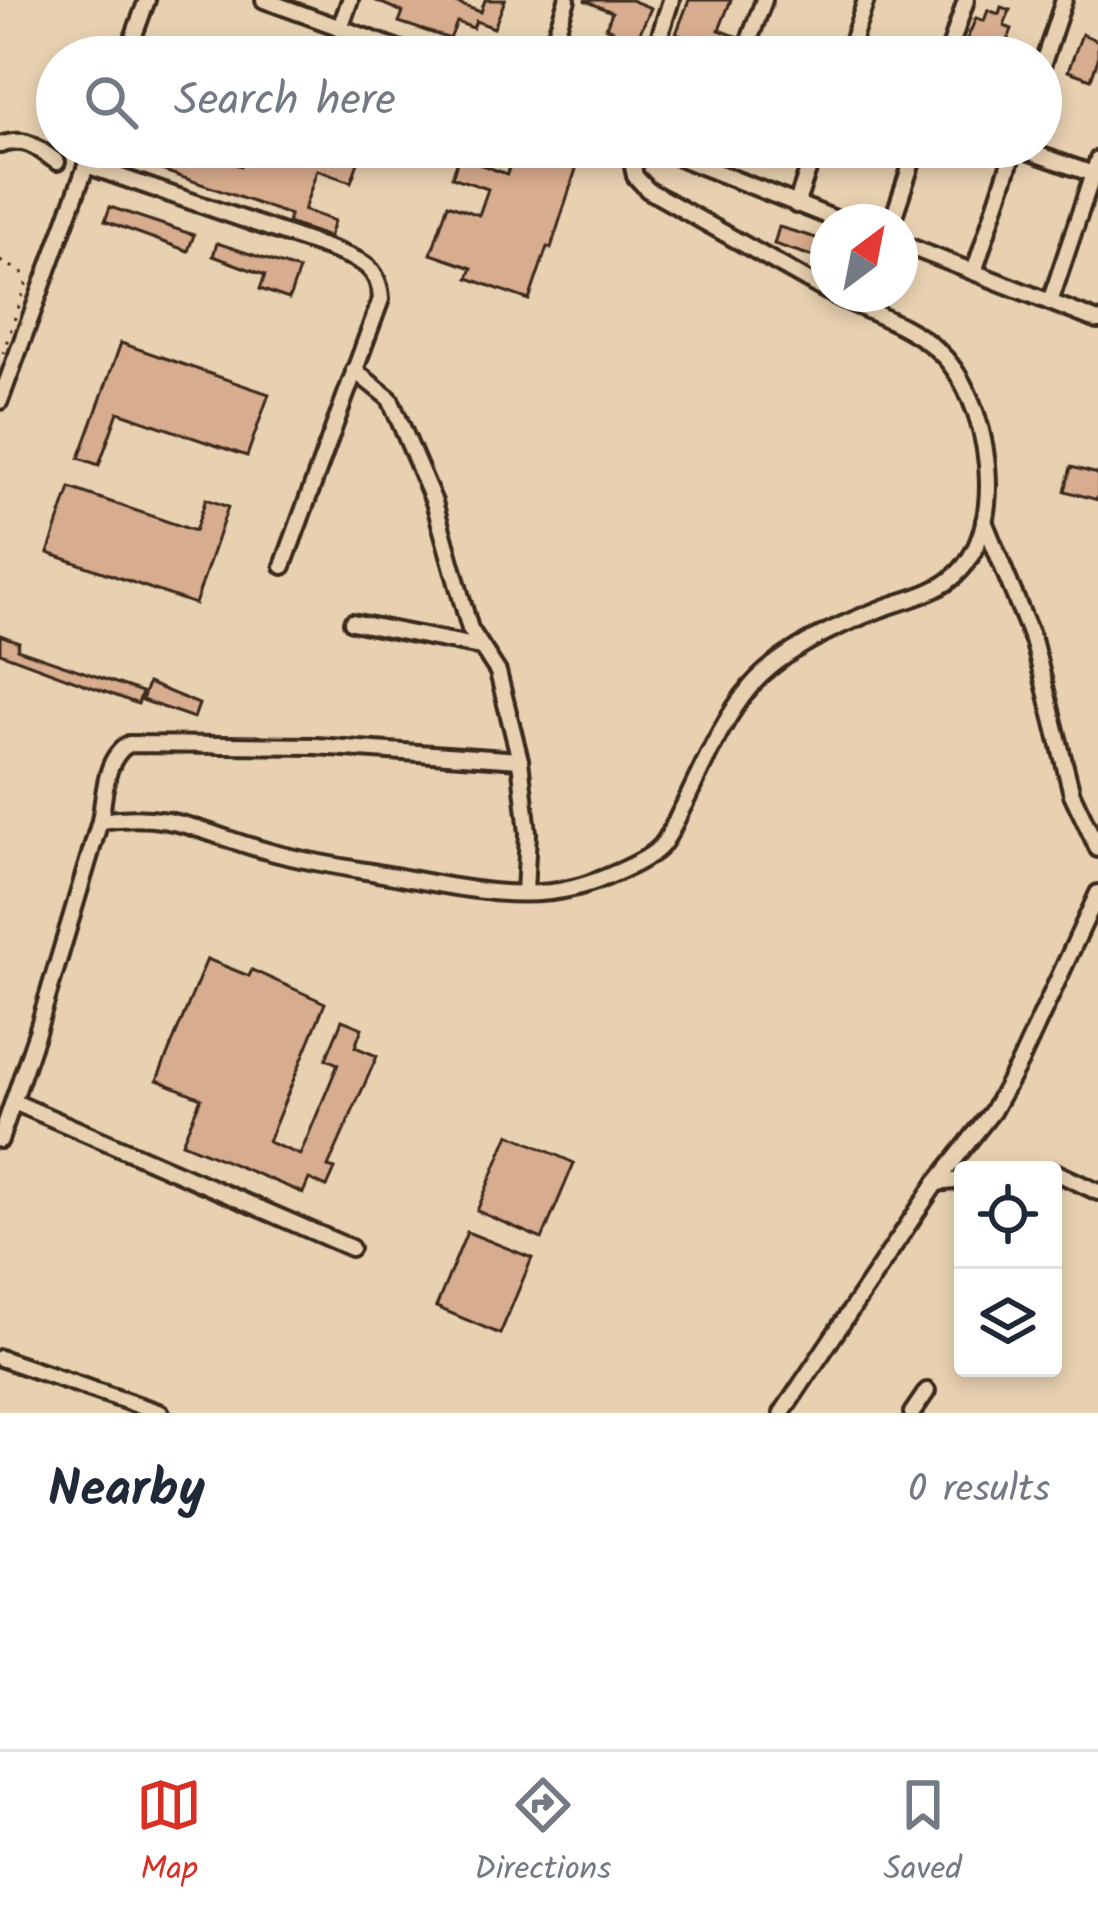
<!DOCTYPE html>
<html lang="en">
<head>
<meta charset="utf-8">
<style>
  :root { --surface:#fff; --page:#f2f2f3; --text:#1f2937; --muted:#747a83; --line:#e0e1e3; --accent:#d93025 }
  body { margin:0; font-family:Kalam,sans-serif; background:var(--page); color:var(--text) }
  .controls { position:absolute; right:36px; bottom:36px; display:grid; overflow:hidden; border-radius:12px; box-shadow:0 6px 18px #0003 }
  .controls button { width:108px; height:108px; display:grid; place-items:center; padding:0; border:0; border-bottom:3px solid var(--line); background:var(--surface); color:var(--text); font:60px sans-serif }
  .compass { position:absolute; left:810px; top:204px; width:108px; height:108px; border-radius:50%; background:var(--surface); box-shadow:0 6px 18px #0003; rotate:32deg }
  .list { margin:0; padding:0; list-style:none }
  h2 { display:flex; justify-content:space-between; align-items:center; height:156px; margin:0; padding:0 48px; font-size:51px }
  h2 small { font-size:39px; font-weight:400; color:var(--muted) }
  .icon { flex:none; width:66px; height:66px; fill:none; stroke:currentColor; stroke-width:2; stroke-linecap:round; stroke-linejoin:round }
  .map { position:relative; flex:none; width:1098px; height:1413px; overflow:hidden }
  .search { position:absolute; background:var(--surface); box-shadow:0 6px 18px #0003; left:36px; right:36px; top:36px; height:132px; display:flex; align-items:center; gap:30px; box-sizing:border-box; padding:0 42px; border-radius:66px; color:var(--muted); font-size:45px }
  .sheet { height:336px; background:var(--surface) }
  nav { display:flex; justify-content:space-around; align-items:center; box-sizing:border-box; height:168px; border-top:3px solid var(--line); background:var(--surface); font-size:33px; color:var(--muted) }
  nav a { display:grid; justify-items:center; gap:6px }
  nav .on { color:var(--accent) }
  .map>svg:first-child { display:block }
  .building { fill:#d8ac8e; stroke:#3b2a1e; stroke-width:3 }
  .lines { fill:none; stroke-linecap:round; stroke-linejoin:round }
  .minor-casing { stroke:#3b2a1e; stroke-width:22 }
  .path { stroke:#3b2a1e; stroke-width:3; stroke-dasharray:3 9; stroke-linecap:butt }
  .minor { stroke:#e8d1b1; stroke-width:14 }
</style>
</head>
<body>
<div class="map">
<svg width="1098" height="1413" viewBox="0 0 1098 1413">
  <rect width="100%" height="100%" fill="#e8d1b1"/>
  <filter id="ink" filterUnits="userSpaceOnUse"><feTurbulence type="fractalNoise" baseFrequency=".00833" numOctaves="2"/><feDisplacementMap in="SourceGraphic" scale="24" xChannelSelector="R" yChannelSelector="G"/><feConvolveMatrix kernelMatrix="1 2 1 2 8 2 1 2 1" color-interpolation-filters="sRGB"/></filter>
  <g filter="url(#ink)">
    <g class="building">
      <polygon points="374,0 447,0 481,12 485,0 505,0 494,28 476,21 473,28 457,22 450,39 399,22 403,12"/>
      <polygon points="584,0 631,0 651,8 636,41 640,43 635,57 572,57 579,40 604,50 612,30 606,28 612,12"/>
      <polygon points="689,0 731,0 719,30 738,37 734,48 704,36 701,44 676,34"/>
      <polygon points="1001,7 1010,10 1004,26 1012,29 1006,45 1000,42 995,57 977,57 962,51 976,18 984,21 988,10 999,14"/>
      <polygon points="1082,34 1098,41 1098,59 1091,79 1068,71"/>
      <polygon points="104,147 185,147 241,166 250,147 320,147 359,160 351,182 317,170 304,210 334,221 329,237 288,223 290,215 104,150"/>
      <polygon points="516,147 582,150 551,248 547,247 529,300 468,278 472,268 431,254 448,204 479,215 488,189 452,177 459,157 507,174"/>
      <polygon points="110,207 194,235 188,251 105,221"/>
      <polygon points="779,227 823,240 818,258 774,244"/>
      <polygon points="217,243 299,270 289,299 260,289 265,275 213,256"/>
      <polygon points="121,343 269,394 247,456 118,412 99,465 79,458"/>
      <polygon points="1071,467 1098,474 1098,500 1065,491"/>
      <polygon points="70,488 195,531 206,499 228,507 195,604 48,553"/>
      <polygon points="0,635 19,642 17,649 142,692 138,704 0,653"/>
      <polygon points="148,683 199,704 194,718 142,700"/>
      <polygon points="207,959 249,976 252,970 325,1003 268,1142 300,1155 338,1064 326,1059 342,1020 362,1028 355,1047 377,1056 328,1167 335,1169 327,1187 309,1179 303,1193 182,1143 201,1098 157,1080"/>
      <polygon points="509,1134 574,1163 542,1239 477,1211"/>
      <polygon points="467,1232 532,1258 500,1334 436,1307"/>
    </g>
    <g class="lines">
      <g class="minor-casing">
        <g id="minor">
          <polyline points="264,0 421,57"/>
          <polyline points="340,28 350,0"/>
          <polyline points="126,57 147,0"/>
          <polyline points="548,57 567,0"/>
          <polyline points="653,57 671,0"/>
          <polyline points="743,57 764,0"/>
          <polyline points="847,57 866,0"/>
          <polyline points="947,57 966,0"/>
          <polyline points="1041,69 1064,0"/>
          <path d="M0,145C28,136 35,147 57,162"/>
          <polyline points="629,147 635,176 648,190 828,292"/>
          <polyline points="653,147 843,222"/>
          <polyline points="1016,147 1093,174"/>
          <path d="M86,165L327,248C357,259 379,264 381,299L283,566"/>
          <polyline points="796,205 816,147"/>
          <polyline points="892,222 917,147"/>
          <polyline points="900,243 1098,321"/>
          <polyline points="974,272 1015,147"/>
          <polyline points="1050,302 1098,159"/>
          <polyline points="354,370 390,399 434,502 470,629 498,672 520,760 528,833 525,893"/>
          <polyline points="0,401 93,147"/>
          <polyline points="984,521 1034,643 1072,794 1098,849"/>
          <polyline points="352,622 480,647"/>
          <path d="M100,821C105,795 104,758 129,744L316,746L520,760"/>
          <polyline points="14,1102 351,1248"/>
          <path d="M0,1140L37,1032L100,821C172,810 201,833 267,851C305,862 344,867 383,874C442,884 513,903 573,888C595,883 648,862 662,845C671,834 677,817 684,805C704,765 722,720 751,686C783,649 839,625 883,608C905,600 932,594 950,580C1013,532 990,395 936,349C905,322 867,312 832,294"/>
          <polyline points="1053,1171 1098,1192"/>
          <polyline points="936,1183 963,1180"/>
          <polyline points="0,1358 161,1413"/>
          <polyline points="782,1413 936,1183 992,1112 1020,1062 1098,893"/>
          <polyline points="912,1413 927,1391"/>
        </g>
      </g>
      <polyline class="path" points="0,261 22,272 26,285 3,353"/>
      <use href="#minor" class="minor"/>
    </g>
  </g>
</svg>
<div class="controls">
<button><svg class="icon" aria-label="locate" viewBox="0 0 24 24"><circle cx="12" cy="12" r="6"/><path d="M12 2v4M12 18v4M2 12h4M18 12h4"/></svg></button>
<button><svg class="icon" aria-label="layers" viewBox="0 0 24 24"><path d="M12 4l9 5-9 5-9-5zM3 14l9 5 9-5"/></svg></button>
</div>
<svg class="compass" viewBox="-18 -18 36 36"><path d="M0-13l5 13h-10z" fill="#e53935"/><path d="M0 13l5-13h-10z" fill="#747a83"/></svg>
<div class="search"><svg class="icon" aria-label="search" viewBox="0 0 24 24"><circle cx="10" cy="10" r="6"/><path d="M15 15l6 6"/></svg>Search here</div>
</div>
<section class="sheet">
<h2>Nearby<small>0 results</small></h2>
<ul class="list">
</ul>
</section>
<nav>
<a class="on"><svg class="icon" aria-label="map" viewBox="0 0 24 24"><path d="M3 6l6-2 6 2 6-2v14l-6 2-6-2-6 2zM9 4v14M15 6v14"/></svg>Map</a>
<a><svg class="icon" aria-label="directions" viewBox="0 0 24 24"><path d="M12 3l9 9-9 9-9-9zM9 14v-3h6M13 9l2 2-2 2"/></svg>Directions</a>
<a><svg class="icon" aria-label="saved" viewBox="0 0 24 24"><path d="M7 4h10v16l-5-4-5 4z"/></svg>Saved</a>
</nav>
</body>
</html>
